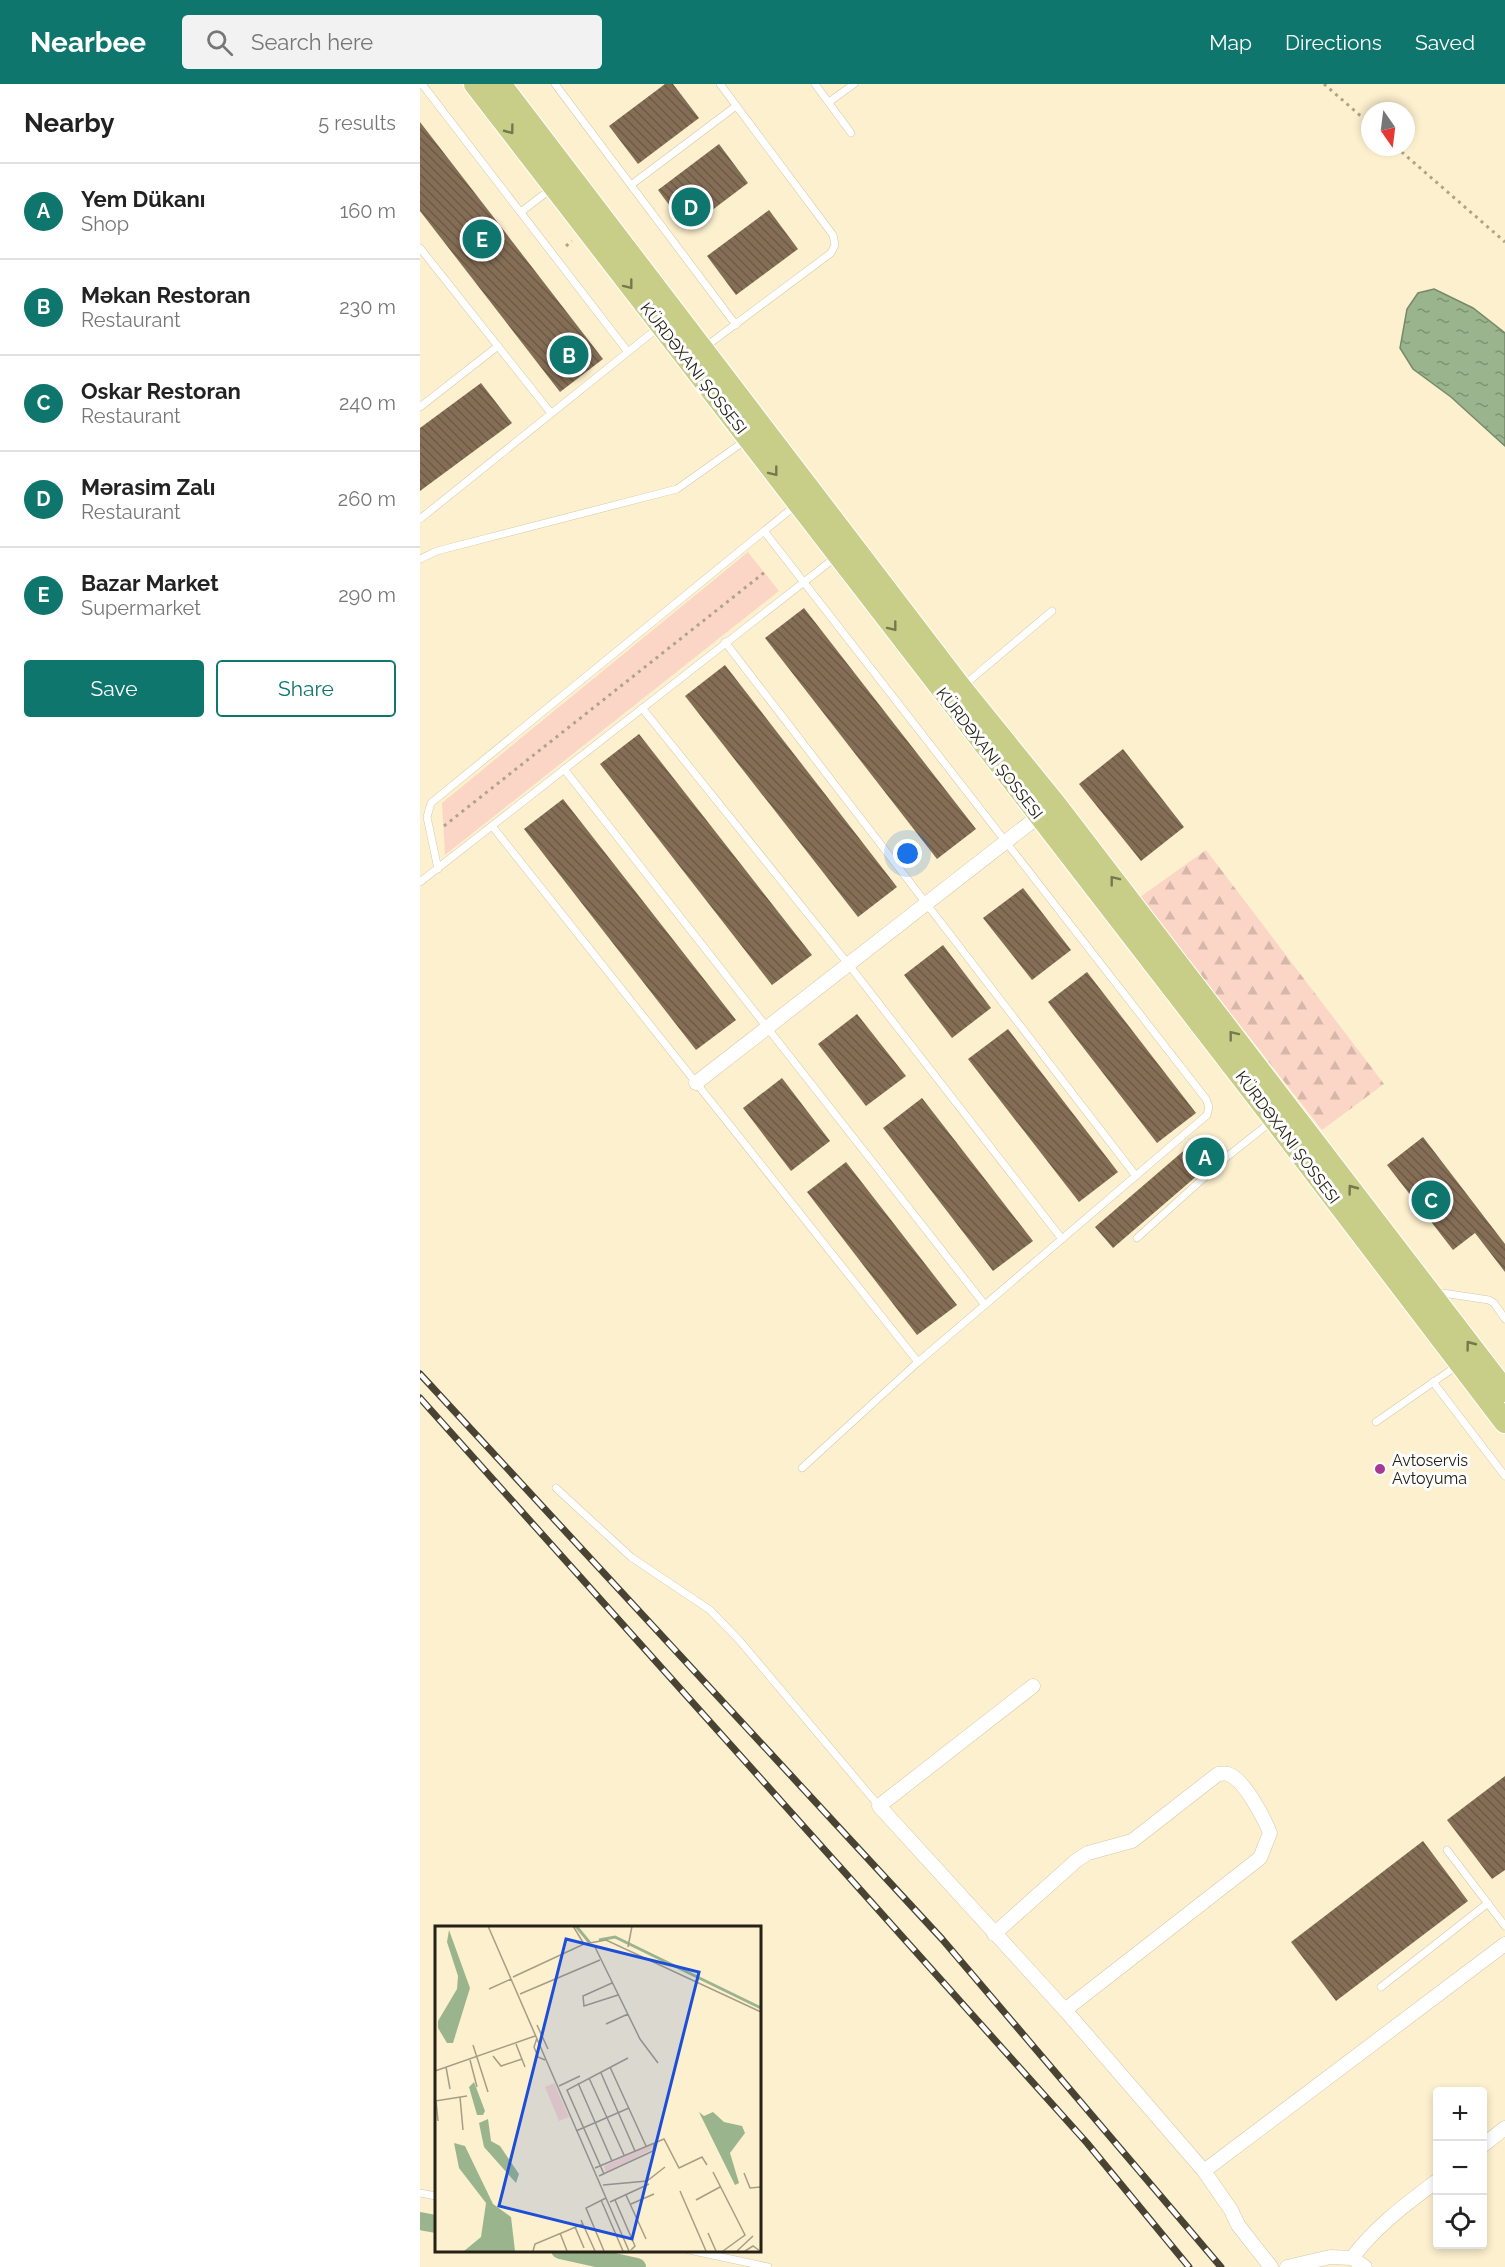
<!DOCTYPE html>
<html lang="en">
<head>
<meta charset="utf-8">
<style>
  :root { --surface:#fff; --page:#f2f2f2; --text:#222; --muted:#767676; --line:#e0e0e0; --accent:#0f766e }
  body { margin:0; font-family:Raleway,sans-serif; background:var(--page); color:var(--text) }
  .controls { position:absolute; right:18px; bottom:18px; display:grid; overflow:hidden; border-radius:6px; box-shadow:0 3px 9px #0003 }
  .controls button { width:54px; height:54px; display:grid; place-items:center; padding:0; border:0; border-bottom:2px solid var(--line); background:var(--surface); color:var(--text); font:30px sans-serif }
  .compass { position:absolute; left:941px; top:18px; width:54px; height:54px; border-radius:50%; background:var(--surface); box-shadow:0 3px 9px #0003; rotate:166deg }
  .you { position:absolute; left:488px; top:770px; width:21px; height:21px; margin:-15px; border:4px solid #fff; border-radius:50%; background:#1a73e8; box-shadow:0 0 0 9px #1a73e833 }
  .badge { display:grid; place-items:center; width:39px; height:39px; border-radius:50%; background:var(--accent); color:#fff; font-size:20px; font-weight:700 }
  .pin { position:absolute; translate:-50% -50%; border:3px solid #fff; box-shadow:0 2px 6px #0006 }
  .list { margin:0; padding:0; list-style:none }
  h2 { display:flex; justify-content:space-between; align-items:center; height:78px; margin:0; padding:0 24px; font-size:26px }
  h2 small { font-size:20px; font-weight:400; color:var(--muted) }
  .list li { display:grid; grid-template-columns:39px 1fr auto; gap:18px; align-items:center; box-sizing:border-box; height:96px; padding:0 24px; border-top:2px solid var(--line) }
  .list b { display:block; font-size:22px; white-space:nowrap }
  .list p { margin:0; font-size:20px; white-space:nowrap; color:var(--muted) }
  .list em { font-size:20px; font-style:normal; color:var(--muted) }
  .actions { display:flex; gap:12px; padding:18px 24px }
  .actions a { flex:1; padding:14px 0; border:2px solid var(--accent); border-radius:6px; text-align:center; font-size:21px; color:var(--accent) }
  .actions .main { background:var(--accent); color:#fff }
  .icon { flex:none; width:33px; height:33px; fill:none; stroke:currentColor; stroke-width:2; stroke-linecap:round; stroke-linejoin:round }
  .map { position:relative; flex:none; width:1085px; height:2183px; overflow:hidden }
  header { display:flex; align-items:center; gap:36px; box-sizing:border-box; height:84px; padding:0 30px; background:var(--accent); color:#fff }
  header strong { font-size:28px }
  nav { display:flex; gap:33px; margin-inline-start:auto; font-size:21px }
  .search { width:420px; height:54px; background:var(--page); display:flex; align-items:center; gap:15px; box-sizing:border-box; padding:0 21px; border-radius:6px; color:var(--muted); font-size:22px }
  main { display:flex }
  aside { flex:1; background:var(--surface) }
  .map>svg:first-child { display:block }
  .forest { fill:url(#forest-firs) }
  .park { fill:#fbd6c6 }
  .water { fill:url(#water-ripples); stroke:#778969; stroke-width:1.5 }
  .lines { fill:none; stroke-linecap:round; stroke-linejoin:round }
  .canal { stroke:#9ab58e; stroke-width:18 }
  .building { fill:url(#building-back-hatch) }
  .lane-casing { stroke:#d4c8a8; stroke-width:8 }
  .street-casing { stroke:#d4c8a8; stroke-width:15 }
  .primary-casing { stroke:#fff; stroke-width:24 }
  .path { stroke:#ada489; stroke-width:3; stroke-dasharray:3 4.5; stroke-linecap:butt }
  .lane { stroke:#fff; stroke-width:7 }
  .street { stroke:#fff; stroke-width:14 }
  .primary { stroke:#c8ce87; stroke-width:22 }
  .rail-casing { stroke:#484332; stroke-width:7 }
  .rail { stroke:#fdfdfd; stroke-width:4.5; stroke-dasharray:14; stroke-linecap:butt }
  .oneway { stroke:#76784e }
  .poi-dot { fill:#a83895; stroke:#fdfdfd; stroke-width:2 }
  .labels { text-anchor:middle; stroke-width:6; stroke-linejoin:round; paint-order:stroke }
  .street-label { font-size:16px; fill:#252114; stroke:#fdfdfd }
  .poi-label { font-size:16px; fill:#252114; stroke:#fdfdfd; text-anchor:start }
  .inset-river { fill:none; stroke:#9ab58e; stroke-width:3 }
  .inset-road { fill:none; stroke:#a69d84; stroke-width:1.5 }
  .view { fill:#1d4ed8; fill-opacity:0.15; stroke:#1d4ed8; stroke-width:3 }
  .inset-edge { fill:none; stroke:#252114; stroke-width:3 }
</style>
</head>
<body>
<header>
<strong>Nearbee</strong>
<div class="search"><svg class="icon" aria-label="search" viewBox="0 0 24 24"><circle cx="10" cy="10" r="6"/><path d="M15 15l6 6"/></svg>Search here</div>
<nav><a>Map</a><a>Directions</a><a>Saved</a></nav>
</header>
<main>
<aside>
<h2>Nearby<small>5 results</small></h2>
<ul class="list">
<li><span class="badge">A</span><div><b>Yem Dükanı</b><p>Shop</p></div><em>160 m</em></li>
<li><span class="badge">B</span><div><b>Məkan Restoran</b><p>Restaurant</p></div><em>230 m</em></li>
<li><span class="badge">C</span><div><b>Oskar Restoran</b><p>Restaurant</p></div><em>240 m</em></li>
<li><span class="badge">D</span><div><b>Mərasim Zalı</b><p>Restaurant</p></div><em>260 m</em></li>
<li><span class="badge">E</span><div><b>Bazar Market</b><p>Supermarket</p></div><em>290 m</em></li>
</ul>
<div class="actions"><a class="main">Save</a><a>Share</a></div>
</aside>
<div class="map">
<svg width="1085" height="2183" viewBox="0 0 1085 2183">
  <defs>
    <pattern id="forest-firs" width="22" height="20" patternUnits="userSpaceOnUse" patternTransform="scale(1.5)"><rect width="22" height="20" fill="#fbd6c6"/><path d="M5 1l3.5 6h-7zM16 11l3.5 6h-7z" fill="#d7b7a9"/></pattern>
    <pattern id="water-ripples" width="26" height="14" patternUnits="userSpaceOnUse" patternTransform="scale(1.5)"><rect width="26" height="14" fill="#9ab58e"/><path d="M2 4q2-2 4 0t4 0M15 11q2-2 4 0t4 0" fill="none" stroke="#7d9373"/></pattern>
    <pattern id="building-back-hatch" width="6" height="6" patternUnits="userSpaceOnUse" patternTransform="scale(1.5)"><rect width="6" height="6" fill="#856e56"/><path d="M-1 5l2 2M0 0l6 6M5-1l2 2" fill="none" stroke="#6d5a46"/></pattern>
  </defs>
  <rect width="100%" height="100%" fill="#fcf0ce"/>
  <polygon class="forest" points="786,766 964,1000 902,1046 720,813"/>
  <polygon class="park" points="328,468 359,507 25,771 22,719"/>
  <polygon class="water" points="1014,205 1053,224 1085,249 1085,362 1031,313 993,285 980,264 987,225 998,209"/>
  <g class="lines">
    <g class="canal">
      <polyline points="0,2137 16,2140"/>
      <polyline points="140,2166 217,2183"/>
    </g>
  </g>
  <g class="building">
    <polygon points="245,0 253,0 279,34 218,80 189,42"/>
    <polygon points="0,38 183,275 140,308 0,127"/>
    <polygon points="299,60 328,99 267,145 238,106"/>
    <polygon points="349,126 378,165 316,211 287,172"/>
    <polygon points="61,299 92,339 0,407 0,344"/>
    <polygon points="384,524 556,745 517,775 345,554"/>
    <polygon points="305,581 477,803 438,833 265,612"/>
    <polygon points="219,650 392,871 352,901 180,680"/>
    <polygon points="703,665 764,743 721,777 659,700"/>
    <polygon points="143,715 316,936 276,966 104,745"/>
    <polygon points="603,804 651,866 612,896 563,834"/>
    <polygon points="523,861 571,924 532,954 484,891"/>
    <polygon points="667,888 776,1029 737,1059 628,918"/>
    <polygon points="437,930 486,992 446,1022 398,960"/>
    <polygon points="588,945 698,1088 659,1118 548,975"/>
    <polygon points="362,994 410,1057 371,1087 323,1024"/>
    <polygon points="502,1014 613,1157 573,1187 463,1044"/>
    <polygon points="782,1051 800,1072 693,1164 675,1143"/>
    <polygon points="1003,1053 1085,1160 1085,1188 1055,1149 1033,1166 967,1081"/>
    <polygon points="426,1078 537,1221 497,1251 387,1108"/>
    <polygon points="1085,1692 1085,1786 1072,1795 1027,1736"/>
    <polygon points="1003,1757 1048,1817 916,1917 871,1858"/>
  </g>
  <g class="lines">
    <g class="lane-casing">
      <g id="lane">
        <polyline points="2,0 208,268"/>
        <polyline points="135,0 316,241"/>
        <polyline points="395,0 431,49"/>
        <polyline points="409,18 434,0"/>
        <polyline points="211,101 316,22"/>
        <polyline points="101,128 132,104"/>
        <polyline points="0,164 131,329"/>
        <polyline points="285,263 411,169 415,161 413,151 300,0"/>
        <polyline points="0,323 78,262"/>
        <polyline points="0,435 239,243"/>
        <polyline points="344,447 786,1015 789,1023 787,1031 498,1278 382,1384"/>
        <polyline points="0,475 17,467 257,405 326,356"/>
        <polyline points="305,558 716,1092"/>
        <polyline points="543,602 632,527"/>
        <polyline points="222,624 429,881 642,1155"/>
        <polyline points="144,685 565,1221"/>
        <polyline points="72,742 498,1278"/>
        <polyline points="18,785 7,733 11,719 376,421"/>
        <polyline points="0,798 416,473"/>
        <polyline points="717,1154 808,1072 852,1037"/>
        <polyline points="1016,1208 1069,1216 1074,1219 1085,1235"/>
        <polyline points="1013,1298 1085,1392"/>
        <polyline points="956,1338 1038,1281"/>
        <polyline points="136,1404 211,1473 290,1526 319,1556 459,1722"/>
        <polyline points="1027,1766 1085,1842"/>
        <polyline points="961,1903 1068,1819"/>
        <polyline points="0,2109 16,2112"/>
        <polyline points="269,2166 348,2183"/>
      </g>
    </g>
    <g class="street-casing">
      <g id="street">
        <polyline points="276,999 624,728"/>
        <polyline points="613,1602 459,1722 645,1926 784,2087 811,2126 818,2141 851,2183"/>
        <path d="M574,1850L657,1776L668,1769L712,1757L798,1690C801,1690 805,1689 808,1690C824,1695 844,1734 850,1749L840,1774L645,1926"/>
        <polyline points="1062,2062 1085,2044"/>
        <polyline points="784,2087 1085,1860"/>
        <path d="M932,2174C956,2142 986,2120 1018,2096"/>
        <polyline points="867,2183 910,2173 932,2174 945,2183"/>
      </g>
    </g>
    <g class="primary-casing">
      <g id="primary">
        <polyline points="55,0 854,1035 1085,1338"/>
        <polyline points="80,0 541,604 635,720 1085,1307"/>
      </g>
    </g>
    <g class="path">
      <polyline points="904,0 950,40"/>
      <polyline points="976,63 1085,158"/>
      <polyline points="146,162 152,157"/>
      <polyline points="24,742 345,488"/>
    </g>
    <use href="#lane" class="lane"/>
    <use href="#street" class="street"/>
    <use href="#primary" class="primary"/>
    <g class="rail-casing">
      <g id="rail">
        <polyline points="0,1290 522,1855 801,2183"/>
        <polyline points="0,1314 667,2059 769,2183"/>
      </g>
    </g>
    <use href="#rail" class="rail"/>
  </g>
  <defs><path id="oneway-chevron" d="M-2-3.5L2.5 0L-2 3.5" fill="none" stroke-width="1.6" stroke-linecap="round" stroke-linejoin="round" transform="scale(1.5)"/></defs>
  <g class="oneway">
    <use href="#oneway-chevron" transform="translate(90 46) rotate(53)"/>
    <use href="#oneway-chevron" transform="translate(209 201) rotate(52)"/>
    <use href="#oneway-chevron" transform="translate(354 388) rotate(52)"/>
    <use href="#oneway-chevron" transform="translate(473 543) rotate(52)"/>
    <use href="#oneway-chevron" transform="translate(694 796) rotate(-128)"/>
    <use href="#oneway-chevron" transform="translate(813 951) rotate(-128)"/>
    <use href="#oneway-chevron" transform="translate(932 1105) rotate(-127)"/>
    <use href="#oneway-chevron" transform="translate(1050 1261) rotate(-127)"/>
  </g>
  <circle class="poi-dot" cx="960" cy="1385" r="6"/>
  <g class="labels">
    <g class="street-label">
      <text transform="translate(274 284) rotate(52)" y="6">KÜRDƏXANI ŞOSSESI</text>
      <text transform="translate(570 669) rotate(52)" y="6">KÜRDƏXANI ŞOSSESI</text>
      <text transform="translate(868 1053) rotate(53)" y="6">KÜRDƏXANI ŞOSSESI</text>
    </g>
    <g class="poi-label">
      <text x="972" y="1382">Avtoservis<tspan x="972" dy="18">Avtoyuma</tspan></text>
    </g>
  </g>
  <g transform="translate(15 1842)">
    <rect width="326" height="326" fill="#fcf0ce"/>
    <path d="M119,157L134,191L124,195L110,161Z" fill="#fbd6c6"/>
    <path d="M218,218L216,224L171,246L169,240Z" fill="#fbd6c6"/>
    <path d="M14,4L35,62L18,117H12L3,102V95L22,63L23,50L12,16ZM39,156L50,185L48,189H42L34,161ZM264,186L269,190L278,186L289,196L307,200L310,207L295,227L304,257L300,259ZM53,193L56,215L65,220L84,248L81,257L49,221L44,197ZM19,217L30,220L58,278L76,291L80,325H29L46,311L51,277L24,242Z" fill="#9ab58e"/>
    <path class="inset-river" d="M141,0L155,17M164,14L180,11L326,82"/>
    <path class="inset-road" d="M53,0L194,325M138,0L149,18M159,19L205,113L223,137M193,21L197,0M78,51L149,18L171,14L326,86M177,57L148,70L149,80L183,69M54,63L76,53M85,68L165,34M171,98L193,88M102,99L113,123M102,112L99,121L103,131L110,134M81,118L90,141M38,119L53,166M58,130L66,140L87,133M35,134L42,161M11,141L15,163M175,141L211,220M0,145L100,110M166,147L200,225M154,152L189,229M143,157L177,235M124,160L145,150M25,171L28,204M0,175L32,170M1,175L3,195M141,205L194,182M160,242L229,213L244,242L267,231L272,239M278,246L310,309L288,325M309,247L315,262L326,261M169,248L132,164L193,132M164,250L218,225L219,217M168,259L212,255L230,241M245,265L271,325M191,269L211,313M166,274L188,325M180,274L200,320L196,324M261,274L285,261M175,276L214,258M196,278L219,268M146,294L160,325M140,301L149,322M125,307L132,325M273,307L281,325M98,325L100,318L148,298M169,325L151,282L171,272M302,325L318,310M310,325L318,320L325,325"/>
    <path class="view" d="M131,13L264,46L197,313L64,280Z"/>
    <rect width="326" height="326" class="inset-edge"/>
  </g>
</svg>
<div class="controls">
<button>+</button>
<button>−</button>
<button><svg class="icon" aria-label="locate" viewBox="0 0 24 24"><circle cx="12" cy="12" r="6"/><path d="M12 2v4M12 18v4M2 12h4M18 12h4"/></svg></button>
</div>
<svg class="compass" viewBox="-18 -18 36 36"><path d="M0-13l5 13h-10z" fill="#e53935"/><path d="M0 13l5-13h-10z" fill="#767676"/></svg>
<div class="you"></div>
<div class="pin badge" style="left:785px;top:1073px">A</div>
<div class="pin badge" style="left:149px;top:271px">B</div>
<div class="pin badge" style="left:1011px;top:1116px">C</div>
<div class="pin badge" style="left:271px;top:123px">D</div>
<div class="pin badge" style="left:62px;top:155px">E</div>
</div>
</main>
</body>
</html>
